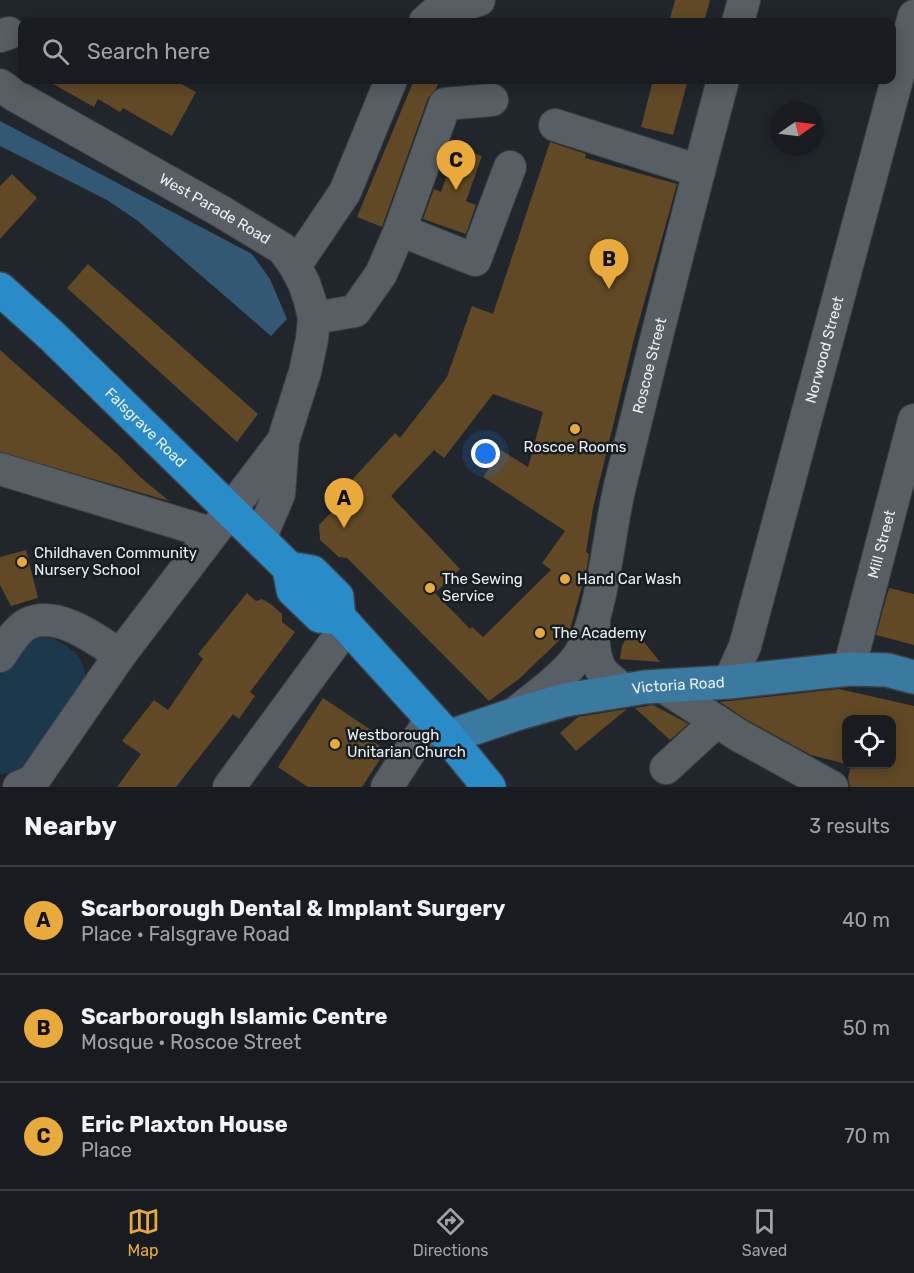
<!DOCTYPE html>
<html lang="en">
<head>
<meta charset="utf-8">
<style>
  :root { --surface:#181c20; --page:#25292d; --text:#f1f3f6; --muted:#9fa1a5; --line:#363a3e; --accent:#eaaa39 }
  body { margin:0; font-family:Rubik,sans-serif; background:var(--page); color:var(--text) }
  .controls { position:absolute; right:18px; bottom:18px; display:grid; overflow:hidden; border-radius:12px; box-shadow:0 3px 15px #0003 }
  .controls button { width:54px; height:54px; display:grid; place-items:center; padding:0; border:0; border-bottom:2px solid var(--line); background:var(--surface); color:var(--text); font:30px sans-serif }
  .compass { position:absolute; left:770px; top:102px; width:54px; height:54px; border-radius:50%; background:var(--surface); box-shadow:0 3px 15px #0003; rotate:76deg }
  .you { position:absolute; left:486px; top:454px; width:21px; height:21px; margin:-15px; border:4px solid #fff; border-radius:50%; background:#1a73e8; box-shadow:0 0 0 9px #1a73e833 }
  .badge { display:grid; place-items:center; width:39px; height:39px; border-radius:50%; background:var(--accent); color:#111; font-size:20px; font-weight:700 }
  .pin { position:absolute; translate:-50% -50px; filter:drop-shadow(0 2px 3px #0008) }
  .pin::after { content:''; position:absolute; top:32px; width:21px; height:18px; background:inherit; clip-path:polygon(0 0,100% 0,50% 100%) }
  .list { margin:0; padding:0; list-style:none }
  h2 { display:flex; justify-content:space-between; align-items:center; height:78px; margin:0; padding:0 24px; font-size:26px }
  h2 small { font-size:20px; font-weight:400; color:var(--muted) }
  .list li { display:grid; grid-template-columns:39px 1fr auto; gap:18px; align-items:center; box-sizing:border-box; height:108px; padding:0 24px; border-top:2px solid var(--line) }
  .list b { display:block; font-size:22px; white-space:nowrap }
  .list p { margin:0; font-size:20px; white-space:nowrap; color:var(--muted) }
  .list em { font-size:20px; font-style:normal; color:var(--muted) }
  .icon { flex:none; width:33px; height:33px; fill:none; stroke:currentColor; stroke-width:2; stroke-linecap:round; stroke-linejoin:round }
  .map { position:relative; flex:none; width:914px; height:787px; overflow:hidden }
  .search { position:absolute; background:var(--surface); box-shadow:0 3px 15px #0003; left:18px; right:18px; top:18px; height:66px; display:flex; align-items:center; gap:15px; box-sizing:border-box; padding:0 21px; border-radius:12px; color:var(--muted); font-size:22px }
  .sheet { height:402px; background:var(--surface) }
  nav { display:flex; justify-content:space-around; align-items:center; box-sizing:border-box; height:84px; border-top:2px solid var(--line); background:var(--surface); font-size:16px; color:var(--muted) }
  nav a { display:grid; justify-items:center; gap:3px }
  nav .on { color:var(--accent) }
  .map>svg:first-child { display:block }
  .green { fill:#1c384b }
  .forest { fill:#335873 }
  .building { fill:#614925; fill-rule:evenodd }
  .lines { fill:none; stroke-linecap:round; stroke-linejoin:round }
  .minor-casing { stroke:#3b4045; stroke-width:34 }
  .major-casing { stroke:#3b4045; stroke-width:36 }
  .highway-casing { stroke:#3b4045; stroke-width:36 }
  .minor { stroke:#575e64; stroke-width:32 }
  .major { stroke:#3b7aa0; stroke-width:33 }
  .highway { stroke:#298cc8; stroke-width:33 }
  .poi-dot { fill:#eaaa39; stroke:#171d21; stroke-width:2 }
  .labels { text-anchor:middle; stroke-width:5; stroke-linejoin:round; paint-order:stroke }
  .street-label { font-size:15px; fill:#eaeff2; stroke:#171d21 }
  .poi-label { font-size:15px; fill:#eaeff2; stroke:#171d21; text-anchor:start }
</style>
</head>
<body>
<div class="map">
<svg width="914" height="787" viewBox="0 0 914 787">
  <rect width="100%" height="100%" fill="#20262b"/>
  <path class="green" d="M48,636C73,649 84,653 86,683L27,764L10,773L0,774V675L13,658L32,639Z"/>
  <polygon class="forest" points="0,121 252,254 270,279 287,319 271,336 138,221 107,200 0,146"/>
  <g class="building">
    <polygon points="675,0 710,0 704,22 669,22"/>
    <polygon points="46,80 174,80 196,92 172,136 123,108 120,112 98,99 94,107"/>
    <polygon points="414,80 440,80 436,89 428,98 382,227 357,217"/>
    <polygon points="653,80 688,80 673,135 641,127"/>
    <path d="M550,142L586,154L585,158L677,184L634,339L593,508L586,552L589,554L587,567L570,630L519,679L489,701L347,558L339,557L320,540L319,525L357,485L352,480L395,433L400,438L447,377L472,306L493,314ZM493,394L543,412L528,467L501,450L483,477L565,531L542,563L551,570L483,637L472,627L470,629L435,593L460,569L391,496L434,450L444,458Z"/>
    <polygon points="457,147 482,156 466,201 476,205 466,234 423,219 434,189 441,192"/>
    <polygon points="12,174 37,198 0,239 0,186"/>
    <polygon points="88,264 258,414 237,442 67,288"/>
    <polygon points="0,350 117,454 140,477 169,501 0,452"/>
    <polygon points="26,550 38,598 11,606 0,585 0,557"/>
    <polygon points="889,588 914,594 914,645 876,635"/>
    <polygon points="247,593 256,601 262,599 272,605 282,614 282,622 295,632 250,692 255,696 239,719 233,714 176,787 117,787 141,754 122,741 154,700 168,710 203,659 198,654"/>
    <polygon points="632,627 660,662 620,659 622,646"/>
    <polygon points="839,689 914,706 914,787 850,787 848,778 851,765 891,765 891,720 846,720 846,764 811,755 747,720 720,702"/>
    <polygon points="323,698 371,730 366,737 386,750 362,787 308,787 278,767"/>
    <polygon points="653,705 687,723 688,724 670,740 635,708"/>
    <polygon points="627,709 576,751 560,733 578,717"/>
  </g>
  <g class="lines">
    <g class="minor-casing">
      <g id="minor">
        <polyline points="425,22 435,13 479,0"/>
        <polyline points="738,22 744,0"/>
        <polyline points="0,36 9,33"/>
        <path id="s1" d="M0,85L14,95L222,212L283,249L295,266L304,283L310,301L314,318L312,339L305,372L283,441L279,494L260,539"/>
        <polyline points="555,125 699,171"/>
        <polyline points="400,230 475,260 510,167"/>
        <polyline points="295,266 345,192 391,80"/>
        <polyline points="314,318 355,311 381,274 400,230 445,104 492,100"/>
        <polyline points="0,469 211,533"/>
        <path d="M594,622C593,637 593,658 602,671C607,678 618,684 624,691"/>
        <path d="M0,656C7,646 16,630 27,624C57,609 97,640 120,655"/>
        <path id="s2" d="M849,669L914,420"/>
        <path id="s3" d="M729,682L745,646L914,16"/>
        <polyline points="664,687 738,735 832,787"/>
        <path id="s4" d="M513,715C533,698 571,672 582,650C604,605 608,536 620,486C653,350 687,215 723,80"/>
        <polyline points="666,768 717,721"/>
        <polyline points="19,787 33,781 120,655 283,441"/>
        <polyline points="229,787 347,626"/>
        <polyline points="387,787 431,719"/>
      </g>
    </g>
    <g class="major-casing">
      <g id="major">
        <path id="s5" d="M448,737L513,715L565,700L645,687L729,682L849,669L887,670L914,677"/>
      </g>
    </g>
    <g class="highway-casing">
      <g id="highway">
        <path id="s6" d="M0,289L52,336L289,568L293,590L320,616L339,618L347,626L448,737L489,787"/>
        <polyline points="289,568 312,572 337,597 339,618"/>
      </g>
    </g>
    <use href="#minor" class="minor"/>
    <use href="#major" class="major"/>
    <use href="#highway" class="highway"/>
  </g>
  <g class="poi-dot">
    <circle cx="575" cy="429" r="6"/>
    <circle cx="22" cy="562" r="6"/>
    <circle cx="565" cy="579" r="6"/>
    <circle cx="430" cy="588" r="6"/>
    <circle cx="540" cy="633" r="6"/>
    <circle cx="335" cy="744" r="6"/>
  </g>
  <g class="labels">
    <g class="street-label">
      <text dy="5" stroke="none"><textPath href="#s1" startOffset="248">West Parade Road</textPath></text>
      <text dy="5" stroke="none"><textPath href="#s3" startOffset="346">Norwood Street</textPath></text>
      <text dy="5" stroke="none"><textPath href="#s4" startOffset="388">Roscoe Street</textPath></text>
      <text dy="5" stroke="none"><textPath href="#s6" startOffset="201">Falsgrave Road</textPath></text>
      <text dy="5" stroke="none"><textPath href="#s2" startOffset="129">Mill Street</textPath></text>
      <text dy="5" stroke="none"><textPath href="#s5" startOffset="237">Victoria Road</textPath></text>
    </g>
    <g class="poi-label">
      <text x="575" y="452" text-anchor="middle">Roscoe Rooms</text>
      <text x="34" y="558">Childhaven Community<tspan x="34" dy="17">Nursery School</tspan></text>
      <text x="442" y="584">The Sewing<tspan x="442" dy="17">Service</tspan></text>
      <text x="577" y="584">Hand Car Wash</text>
      <text x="552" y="638">The Academy</text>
      <text x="347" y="740">Westborough<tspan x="347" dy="17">Unitarian Church</tspan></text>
    </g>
  </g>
</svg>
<div class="controls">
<button><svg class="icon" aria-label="locate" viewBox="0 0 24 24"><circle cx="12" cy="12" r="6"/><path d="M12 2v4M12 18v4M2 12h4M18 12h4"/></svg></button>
</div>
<svg class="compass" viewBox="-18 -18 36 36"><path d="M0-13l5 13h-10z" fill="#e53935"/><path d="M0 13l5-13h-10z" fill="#9fa1a5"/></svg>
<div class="you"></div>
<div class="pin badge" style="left:344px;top:528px">A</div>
<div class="pin badge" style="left:609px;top:289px">B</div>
<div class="pin badge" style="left:456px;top:190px">C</div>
<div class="search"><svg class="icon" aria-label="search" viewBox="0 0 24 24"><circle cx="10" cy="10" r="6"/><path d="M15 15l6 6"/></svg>Search here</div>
</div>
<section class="sheet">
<h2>Nearby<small>3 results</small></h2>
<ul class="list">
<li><span class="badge">A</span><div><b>Scarborough Dental &amp; Implant Surgery</b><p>Place · Falsgrave Road</p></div><em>40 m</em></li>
<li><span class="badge">B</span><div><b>Scarborough Islamic Centre</b><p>Mosque · Roscoe Street</p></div><em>50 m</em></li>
<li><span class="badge">C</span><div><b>Eric Plaxton House</b><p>Place</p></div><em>70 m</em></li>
</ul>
</section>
<nav>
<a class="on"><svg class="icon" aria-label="map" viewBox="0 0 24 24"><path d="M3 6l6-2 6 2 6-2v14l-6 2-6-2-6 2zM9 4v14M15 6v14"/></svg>Map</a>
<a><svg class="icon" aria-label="directions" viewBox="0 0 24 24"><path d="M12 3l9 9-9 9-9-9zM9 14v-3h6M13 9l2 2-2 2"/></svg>Directions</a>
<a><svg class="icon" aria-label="saved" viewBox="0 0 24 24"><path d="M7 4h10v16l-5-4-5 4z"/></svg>Saved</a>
</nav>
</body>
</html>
